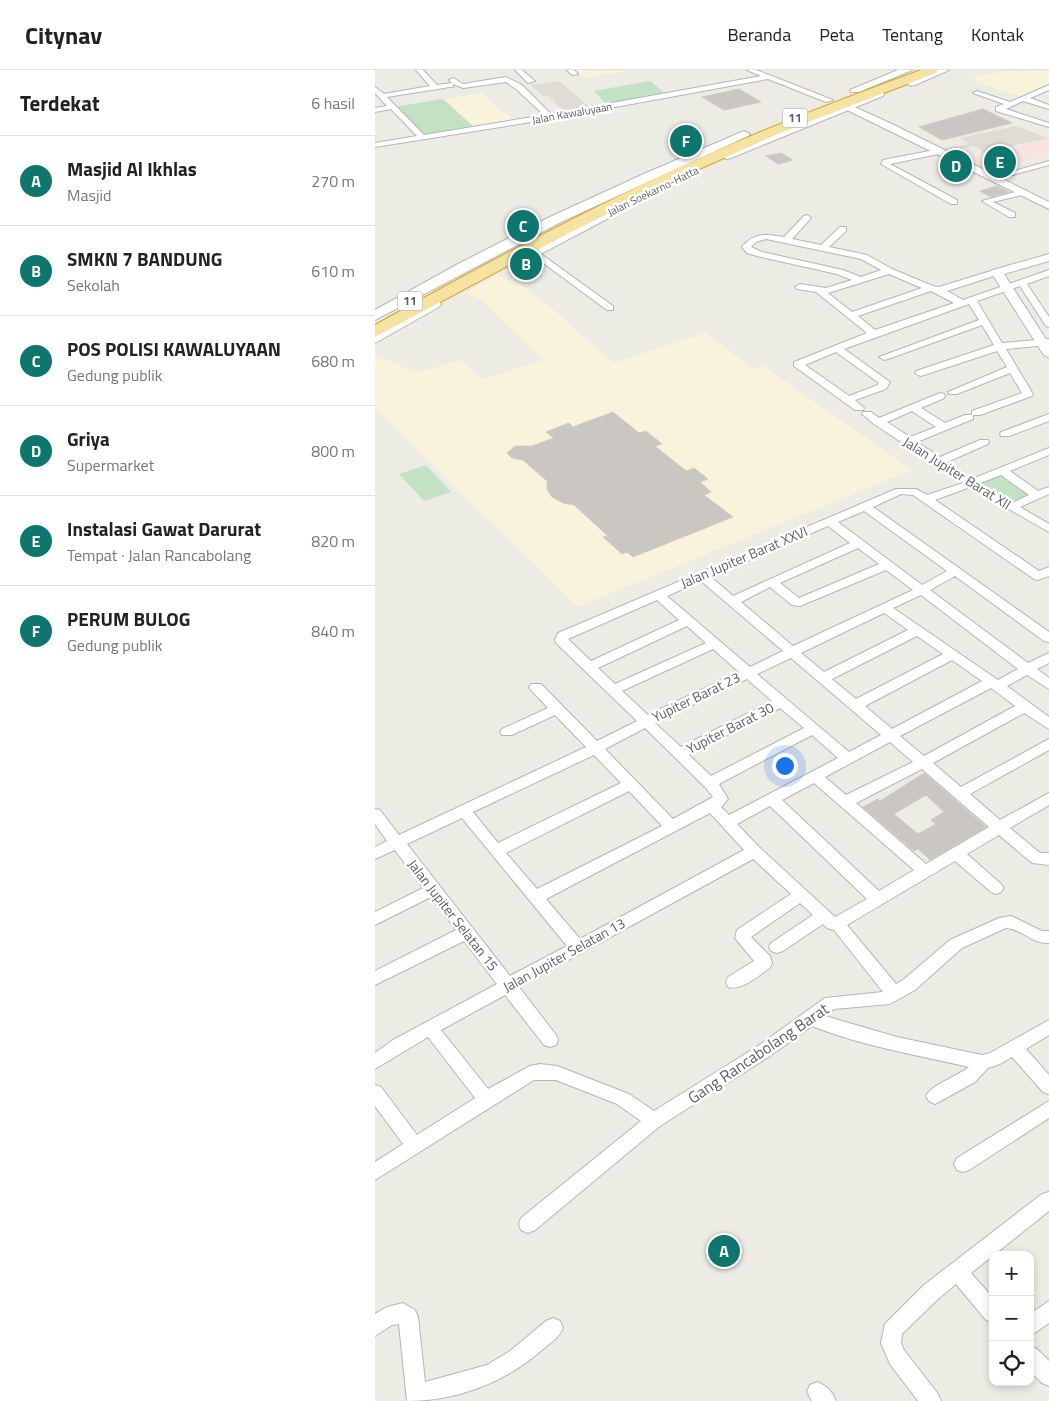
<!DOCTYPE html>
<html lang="id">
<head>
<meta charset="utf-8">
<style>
  :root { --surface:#fff; --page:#f6f6f6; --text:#222; --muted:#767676; --line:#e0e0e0; --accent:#0f766e }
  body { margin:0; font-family:"Titillium Web",sans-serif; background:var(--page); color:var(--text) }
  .controls { position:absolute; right:15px; bottom:15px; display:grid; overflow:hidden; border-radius:10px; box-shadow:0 2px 8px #0003 }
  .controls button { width:45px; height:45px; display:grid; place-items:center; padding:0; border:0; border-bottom:1px solid var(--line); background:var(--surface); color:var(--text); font:25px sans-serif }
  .you { position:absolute; left:409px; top:695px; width:18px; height:18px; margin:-12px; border:4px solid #fff; border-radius:50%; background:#1a73e8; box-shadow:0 0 0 8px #1a73e833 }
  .badge { display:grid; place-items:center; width:32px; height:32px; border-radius:50%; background:var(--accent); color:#fff; font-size:16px; font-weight:700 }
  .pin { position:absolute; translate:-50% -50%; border:2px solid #fff; box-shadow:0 1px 5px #0006 }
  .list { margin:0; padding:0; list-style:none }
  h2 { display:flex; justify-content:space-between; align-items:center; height:65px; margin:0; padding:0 20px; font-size:21px }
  h2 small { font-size:16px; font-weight:400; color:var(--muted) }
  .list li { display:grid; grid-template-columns:32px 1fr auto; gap:15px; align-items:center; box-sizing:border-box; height:90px; padding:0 20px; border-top:1px solid var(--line) }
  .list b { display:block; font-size:19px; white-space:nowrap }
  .list p { margin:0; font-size:16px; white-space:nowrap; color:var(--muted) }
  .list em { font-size:16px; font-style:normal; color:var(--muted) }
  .icon { flex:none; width:28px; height:28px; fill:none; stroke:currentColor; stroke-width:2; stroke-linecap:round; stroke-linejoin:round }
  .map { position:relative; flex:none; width:674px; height:1331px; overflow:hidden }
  header { display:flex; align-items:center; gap:30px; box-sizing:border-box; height:70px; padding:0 25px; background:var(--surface); border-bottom:1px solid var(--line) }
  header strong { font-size:24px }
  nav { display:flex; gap:28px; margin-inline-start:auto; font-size:18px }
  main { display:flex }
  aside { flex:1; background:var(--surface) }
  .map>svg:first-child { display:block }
  .commercial { fill:#faf3db }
  .education { fill:#dfdcd5 }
  .medical { fill:#f8e3e1 }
  .green { fill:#c3e1c3 }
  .building { fill:#cac7c2; stroke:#d0ccc3; fill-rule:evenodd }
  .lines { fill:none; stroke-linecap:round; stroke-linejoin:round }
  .minor-casing { stroke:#b4b5b9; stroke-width:2 }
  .tertiary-casing { stroke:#b4b5b9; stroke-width:2 }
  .secondary-casing { stroke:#b5b7bc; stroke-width:2 }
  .trunk-casing { stroke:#d69e1a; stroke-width:2 }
  .minor { fill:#fff; fill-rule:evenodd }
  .tertiary { fill:#fff; fill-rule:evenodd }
  .secondary { fill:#fff; fill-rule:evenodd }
  .trunk { fill:#f4e3a2; fill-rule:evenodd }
  .labels { text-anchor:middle; stroke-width:5; stroke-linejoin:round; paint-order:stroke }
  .far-street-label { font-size:11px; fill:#5c5e62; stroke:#fff }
  .shield { fill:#fff; stroke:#8d8e91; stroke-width:1 }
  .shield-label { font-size:12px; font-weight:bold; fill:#5c5e62 }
  .street-label { font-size:14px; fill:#5c5e62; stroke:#fff }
  .near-street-label { font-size:16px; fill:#5c5e62; stroke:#fff }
</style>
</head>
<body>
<header>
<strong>Citynav</strong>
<nav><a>Beranda</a><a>Peta</a><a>Tentang</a><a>Kontak</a></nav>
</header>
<main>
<aside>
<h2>Terdekat<small>6 hasil</small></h2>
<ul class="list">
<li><span class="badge">A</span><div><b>Masjid Al Ikhlas</b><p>Masjid</p></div><em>270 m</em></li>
<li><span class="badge">B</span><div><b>SMKN 7 BANDUNG</b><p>Sekolah</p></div><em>610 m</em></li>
<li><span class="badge">C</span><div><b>POS POLISI KAWALUYAAN</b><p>Gedung publik</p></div><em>680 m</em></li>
<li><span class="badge">D</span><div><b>Griya</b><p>Supermarket</p></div><em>800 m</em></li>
<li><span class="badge">E</span><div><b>Instalasi Gawat Darurat</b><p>Tempat · Jalan Rancabolang</p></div><em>820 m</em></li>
<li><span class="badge">F</span><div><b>PERUM BULOG</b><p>Gedung publik</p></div><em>840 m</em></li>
</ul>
</aside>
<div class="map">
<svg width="674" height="1331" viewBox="0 0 674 1331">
  <rect width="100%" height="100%" fill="#ecebe4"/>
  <g class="commercial">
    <polygon points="199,0 258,0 209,8"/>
    <polygon points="674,0 674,15 647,27 613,16 597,9 610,5 632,1"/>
    <polygon points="107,23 123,38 140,50 99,57 69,29"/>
    <polygon points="122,205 135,211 144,213 180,241 238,293 331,263 379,299 388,296 537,400 202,537 0,338 0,285 42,303 85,290 108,309 168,290 108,231 91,223"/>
  </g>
  <g class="education">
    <polygon points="184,11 216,38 191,43 173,26 168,26 156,15"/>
    <polygon points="641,56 673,68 609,82 599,76 570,83 565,80 594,74 585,68"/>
  </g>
  <polygon class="medical" points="674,68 674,84 607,100 586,89"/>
  <g class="green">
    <polygon points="275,11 291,24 231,34 219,21"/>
    <polygon points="68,29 99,57 50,65 19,37"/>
    <polygon points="51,395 76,422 49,431 24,404"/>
    <polygon points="626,404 658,425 637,435 602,414"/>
  </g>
  <g class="building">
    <polygon points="364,19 386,32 349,40 327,27"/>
    <polygon points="608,39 637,53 567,70 544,57"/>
    <polygon points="406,83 418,90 403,94 391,86"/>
    <polygon points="622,116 634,122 616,127 605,121"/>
    <polygon points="238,342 264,363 271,361 287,374 280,376 311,401 319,398 333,409 325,412 336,422 329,425 358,447 258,487 252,482 247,484 228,467 233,466 199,435 188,433 177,427 172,419 172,411 148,390 137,388 132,383 140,376 157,376 179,368 171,362 194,353 198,357"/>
    <path d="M549,703L611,757L555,790L543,779L539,781L488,737L503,729L505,731ZM551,725L569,742L556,750L561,754L543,764L519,744Z"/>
    <polygon points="353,1166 366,1182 345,1197 332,1180"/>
  </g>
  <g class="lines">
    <g class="minor-casing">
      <g id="minor">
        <path d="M41,0H48L62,15L77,13L74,10L78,8L88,14L131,7L147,15L176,44L386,6L372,0H381L458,30L451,32L393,9L175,49L0,77V73L42,66L16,39L0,42V38L12,36L0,23V17L9,24L55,16ZM131,12L141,19L169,45L49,65L12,27L75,17H78V14L88,18Z"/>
        <polygon points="140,0 147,0 160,11 153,13"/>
        <polygon points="192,0 199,0 203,4 197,5"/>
        <polygon points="674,15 674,20 655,28 674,35 674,39 648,31 631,39 674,53 674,57 621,41 621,37 629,34 598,23 602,21 635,32"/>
        <polygon points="565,79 568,79 568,83 515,94 582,130 582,134 576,134 506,94 508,90"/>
        <polygon points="674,91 674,95 619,110 615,108"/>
        <polygon points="648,120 651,120 651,124 618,132 640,143 640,147 634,147 607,131"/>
        <path d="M432,145L436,148L417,169L446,175L465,157H471V161L454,177L492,185L517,199L558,216L564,217L619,200H625V204L572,221L588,230L674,200V206L652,214L674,247V257L671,256L645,216L602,231L627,273L674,269V275L631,279L658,324L657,326L605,345H598V349L542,372L565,387L605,370H613L614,372L613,374L572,392L597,409L674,378V385L635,401L663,421L674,417V424L645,437L674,454V462L595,417L560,430L664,501L674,497V506L663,510L659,509L538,425L526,424L498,437L674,562V572L669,571L580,506L555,520L653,593L674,583V593L662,599L674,608V619L652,605L632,616L674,647V659L649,643L558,693L586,717L674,669V680L595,724L625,750L674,723V735L635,758L665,783H674V795L657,793L624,765L592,784L626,814L629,818L626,822L621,824L616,822L580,791L472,855L521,914L528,910L575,870L624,848L636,846L667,861H674V873C657,874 647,859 631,858L587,878L540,920L515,934L459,939L450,946L522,967L607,985L615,983L674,950V965L651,979L674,1005V1024L668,1022L637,987L625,994L613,998L600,1012L560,1034L554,1031L551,1026C556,1015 583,1006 594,997C542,985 487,976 437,956L395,986L285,1056L160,1160L153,1163L146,1160L144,1154L146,1148L266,1051L242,1034L181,1010H159L0,1110V1092L28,1074L0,1036V1015L6,1017L42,1065L100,1028L53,967L0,999V983L18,970L122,914L89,871L0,915V901L81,860L56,827L0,855V842L48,818L20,780L0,789V777L12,771L0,754V739L5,740L24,765L211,677L180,645L137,665H127L125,662L127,659L173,638L156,620L154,617L156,614H166L222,671L262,651L181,573L180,570L183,563L521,419H541L552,425L588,413L499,354L487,344L488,342H496L504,348L565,323L569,324L570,326L569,328L546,338L570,353L590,345H597V341L647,323L635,303L582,324H574L573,322L632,297L622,281L549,305L545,306L540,303L541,301L619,275L607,255L513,289L509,290L504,287L604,250L594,234L469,279L515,312L511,319L480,330L489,338L488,340H480L419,296V292L492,263L441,222L422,219L420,217L425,214L451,218L477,210L462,204L382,186L372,183L367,177C379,162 392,164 409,167L429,146ZM391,169L486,189L506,200L486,207L468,200L387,182L376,177L381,172ZM514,204L547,218L477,242L453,223ZM556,221L579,233L500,260L483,246ZM461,282L504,313L503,315L474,326L430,295ZM537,341L561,357L535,367L512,352ZM626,405L654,425L637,433L605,413ZM489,441L572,501L547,515L463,452ZM453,456L475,473L358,526L336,507ZM483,478L504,494L424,528L405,513ZM511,500L538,520L418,576L366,532L395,517L417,535L425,536ZM326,511L408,581L375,597L292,526ZM546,525L643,599L623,610L518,538ZM282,530L304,550L216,591L193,569ZM509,543L533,560L449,602L426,583ZM312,556L331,573L240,614L223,598ZM542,566L568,584L481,629L457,609ZM338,579L364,602L273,645L247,621ZM416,588L506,665L474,682L382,604ZM577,590L607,611L517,659L490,636ZM372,609L397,631L306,677L280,653ZM616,618L640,636L549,686L525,666ZM405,638L429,658L336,706L314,685ZM270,658L330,717L338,727L298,749L230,679ZM437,665L463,688L354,745L346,737L353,729L344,714ZM515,672L538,692L471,725L450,707ZM219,685L246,713L123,773L98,742ZM547,699L614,757L551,794L481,733ZM439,713L539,800L504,821L407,730ZM254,721L287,756L162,819L131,783ZM395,736L492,829L460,847L384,777L362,754ZM335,743L369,780L205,869L171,829ZM87,748L192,876L135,906L32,774ZM378,789L416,824L362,860L360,868L379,891L353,907L351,912L353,917C367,921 384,905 395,898L397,893L395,886L376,867L425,833L438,845L396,873L394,877L396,881L402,883L408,881L448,854L452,858L459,860L508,922L450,928L383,976L279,1041L254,1024L182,996L165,994L155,996L113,1019L66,960L130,925L169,975L175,977L181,975L183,970L181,965L144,917Z"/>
        <polygon points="159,179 238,236 238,240 232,240 156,184 156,180"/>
        <polygon points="674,344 674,351 634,366 626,366 625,364 626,362"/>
        <polygon points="674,1031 674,1048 594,1100 588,1102 582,1100 579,1094 582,1088"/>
        <polygon points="674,1122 674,1141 596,1203 618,1228 618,1252 611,1250 581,1214 563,1229 527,1264 526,1273 529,1280 563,1324 566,1331 543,1331 515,1294 506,1273 510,1254 549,1215 667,1124"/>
        <polygon points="674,1231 674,1253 655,1266 655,1244"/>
        <path d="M28,1233L40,1240L43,1247L50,1312L112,1295L135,1281L171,1251L178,1248L185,1251L188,1258C184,1268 175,1273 167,1280C129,1313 82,1331 32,1331L24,1254L17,1255L0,1266V1244L12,1237Z"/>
        <polygon points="655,1276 662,1279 674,1291 674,1316 667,1313 655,1301"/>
        <path d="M442,1312C452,1316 457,1321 461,1331H437L432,1322L435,1315Z"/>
      </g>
    </g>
    <g class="tertiary-casing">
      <g id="tertiary">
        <polygon points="473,34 519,55 674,132 674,139 470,39 468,37"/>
        <polygon points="674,184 674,191 629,204 674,274 674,288 668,284 616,202 618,200"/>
      </g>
    </g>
    <g class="secondary-casing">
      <g id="secondary">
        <polygon points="523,0 537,0 484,22 476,22 475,20"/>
        <polygon points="560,0 574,0 540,15 536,16 531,13"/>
        <polygon points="504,21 508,22 509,24 508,26 356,88 352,89 346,86 348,84"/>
        <polygon points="369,61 375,64 373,66 186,152 0,250 0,240 85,193 177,146 271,103"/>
        <polygon points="245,133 251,137 249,140 158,188 148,188 147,185 148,182"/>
        <polygon points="59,230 64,231 66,234 64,237 0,273 0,263"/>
      </g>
    </g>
    <g class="trunk-casing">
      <path id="trunk" d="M546,0H563L561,3L405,63L313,104L196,162L0,267V255C109,194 220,135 334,84C404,53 475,26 546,0Z"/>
    </g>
    <use href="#minor" class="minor"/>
    <use href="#tertiary" class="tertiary"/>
    <use href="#secondary" class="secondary"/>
    <use href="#trunk" class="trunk"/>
  </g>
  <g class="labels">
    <g class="far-street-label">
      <text transform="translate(197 43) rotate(-10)" y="4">Jalan Kawaluyaan</text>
      <text transform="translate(278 121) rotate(-26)" y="4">Jalan Soekarno-Hatta</text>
    </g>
    <g class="shield">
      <rect x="407.5" y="38.5" width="25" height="19" rx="4"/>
      <rect x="22.5" y="221.5" width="25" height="19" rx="4"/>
    </g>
    <g class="shield-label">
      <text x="420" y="52">11</text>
      <text x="35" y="235">11</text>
    </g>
    <g class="street-label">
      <text transform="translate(582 403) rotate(32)" y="5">Jalan Jupiter Barat XII</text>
      <text transform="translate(369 487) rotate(-23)" y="5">Jalan Jupiter Barat XXVI</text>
      <text transform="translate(321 627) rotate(-26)" y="5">Yupiter Barat 23</text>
      <text transform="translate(355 658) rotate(-27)" y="5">Yupiter Barat 30</text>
      <text transform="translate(78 845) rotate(52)" y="5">Jalan Jupiter Selatan 15</text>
      <text transform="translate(189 885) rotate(-29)" y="5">Jalan Jupiter Selatan 13</text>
    </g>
    <g class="near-street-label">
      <text transform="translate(383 983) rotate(-34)" y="6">Gang Rancabolang Barat</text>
    </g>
  </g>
</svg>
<div class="controls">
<button>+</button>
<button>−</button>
<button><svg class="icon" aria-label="locate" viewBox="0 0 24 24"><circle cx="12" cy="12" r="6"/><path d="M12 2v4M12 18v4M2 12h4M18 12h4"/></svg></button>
</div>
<div class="you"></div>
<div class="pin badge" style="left:349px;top:1181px">A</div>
<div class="pin badge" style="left:151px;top:194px">B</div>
<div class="pin badge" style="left:148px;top:156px">C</div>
<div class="pin badge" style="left:581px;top:96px">D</div>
<div class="pin badge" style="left:625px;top:92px">E</div>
<div class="pin badge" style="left:311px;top:71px">F</div>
</div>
</main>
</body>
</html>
